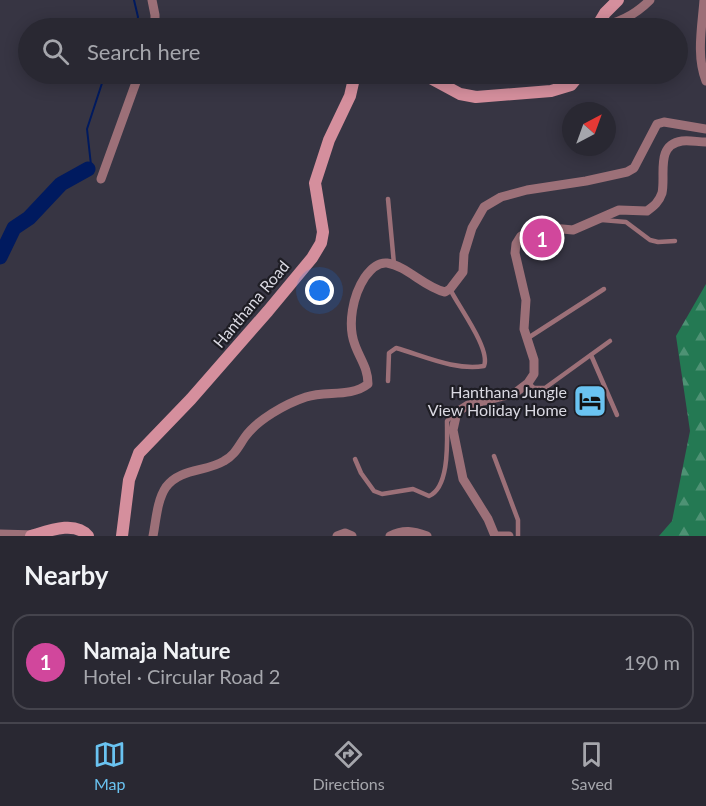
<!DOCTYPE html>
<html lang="en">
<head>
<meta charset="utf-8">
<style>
  :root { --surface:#292832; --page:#31303a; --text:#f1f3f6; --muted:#a5a6ac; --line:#45444d; --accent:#6ac3f1 }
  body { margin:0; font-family:Lato,sans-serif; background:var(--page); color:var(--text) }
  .compass { position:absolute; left:562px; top:102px; width:54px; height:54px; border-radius:50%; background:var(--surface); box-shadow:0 3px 15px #0003; rotate:41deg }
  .you { position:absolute; left:320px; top:291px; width:21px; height:21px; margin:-15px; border:4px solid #fff; border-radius:50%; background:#1a73e8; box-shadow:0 0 0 9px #1a73e833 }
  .badge { display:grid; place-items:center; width:39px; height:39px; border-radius:50%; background:var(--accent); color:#fff; font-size:20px; font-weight:700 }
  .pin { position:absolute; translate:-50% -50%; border:3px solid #fff; box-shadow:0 2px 6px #0006 }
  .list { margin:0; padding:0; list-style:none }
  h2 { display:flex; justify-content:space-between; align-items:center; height:78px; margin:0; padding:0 24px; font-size:26px }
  h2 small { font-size:20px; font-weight:400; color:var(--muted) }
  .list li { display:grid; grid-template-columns:39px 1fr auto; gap:18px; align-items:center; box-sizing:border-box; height:96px; margin:0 12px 12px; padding:0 12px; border:2px solid var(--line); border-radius:18px }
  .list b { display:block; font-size:22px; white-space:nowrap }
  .list p { margin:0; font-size:20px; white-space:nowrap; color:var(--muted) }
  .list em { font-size:20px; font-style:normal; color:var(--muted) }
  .icon { flex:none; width:33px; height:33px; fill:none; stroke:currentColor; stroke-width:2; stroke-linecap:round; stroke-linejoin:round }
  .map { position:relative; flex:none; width:706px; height:536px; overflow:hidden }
  .search { position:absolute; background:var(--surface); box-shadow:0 3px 15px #0003; left:18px; right:18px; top:18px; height:66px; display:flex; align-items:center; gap:15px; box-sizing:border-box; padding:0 21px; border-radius:33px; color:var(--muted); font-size:22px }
  .sheet { height:186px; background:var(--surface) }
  nav { display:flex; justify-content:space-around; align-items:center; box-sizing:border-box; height:84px; border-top:2px solid var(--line); background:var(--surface); font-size:16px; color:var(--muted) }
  nav a { display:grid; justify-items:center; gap:3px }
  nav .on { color:var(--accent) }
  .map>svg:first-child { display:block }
  .forest { fill:url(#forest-firs) }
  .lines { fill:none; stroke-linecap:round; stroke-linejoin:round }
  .stream { stroke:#001a5f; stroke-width:2 }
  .river { stroke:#001a5f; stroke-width:15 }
  .lane { stroke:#9c7078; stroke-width:4.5 }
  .street { stroke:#9c7078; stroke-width:9 }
  .secondary { stroke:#d58f9d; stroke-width:12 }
  .labels { text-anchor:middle; stroke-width:4.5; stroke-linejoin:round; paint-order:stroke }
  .street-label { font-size:16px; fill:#dad9e2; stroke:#1e1d24 }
  .poi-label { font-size:16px; fill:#dad9e2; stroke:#1e1d24; text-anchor:end }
</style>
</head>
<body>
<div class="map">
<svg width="706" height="536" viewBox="0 0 706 536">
  <defs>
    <pattern id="forest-firs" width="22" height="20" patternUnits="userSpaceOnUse" patternTransform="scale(1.5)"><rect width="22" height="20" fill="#247953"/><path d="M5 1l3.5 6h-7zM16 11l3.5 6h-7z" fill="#4e9274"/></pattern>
  </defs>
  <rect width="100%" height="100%" fill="#373543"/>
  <polygon class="forest" points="706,284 706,536 659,536 672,521 690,431 676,336"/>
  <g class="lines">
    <g class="stream">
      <polyline points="134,0 138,17 135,28"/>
      <polyline points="91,165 87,129 105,74"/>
    </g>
    <polyline class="river" points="0,257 14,228 29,218 61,184 88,169"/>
    <g class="lane">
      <polyline points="388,199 394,264"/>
      <polyline points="602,220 626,222 650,240 658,242 675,241"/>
      <polyline points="528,338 604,289"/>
      <polyline points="591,355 617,415"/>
      <path d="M388,381L389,353L396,348C424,356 456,371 484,366C491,349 458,306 450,289"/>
      <polyline points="528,383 534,388 545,388 610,341"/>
      <polyline points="494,456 518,520 518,536"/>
      <path d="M355,459L361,473L374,491L382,494L413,489L429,496C450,487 447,440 447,421L455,413"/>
    </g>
    <g class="street">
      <polyline points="152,0 155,15 155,28"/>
      <path d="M704,0C702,27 696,56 706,81"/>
      <path d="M596,28C618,23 634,16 650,0"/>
      <polyline points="101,179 139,74"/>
      <polyline points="0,534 36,535"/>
      <path d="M153,536C156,521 157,500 166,487C180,468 206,472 224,461C235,455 238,447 245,437C257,420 285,404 306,397C326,390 350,398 368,384C368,368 360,359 355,345C347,324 353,295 365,277C370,270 378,262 387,263C407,266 424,287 445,292L450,289L463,272L464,254L472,228L484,207L501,197L527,190L586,181L627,172L634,168L657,124L664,122L706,129"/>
      <polyline points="337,536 345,533 352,536"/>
      <path d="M390,536C404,529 413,531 427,536"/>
      <path d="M495,536L488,519L463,479L453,430L457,412L468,405L515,393L528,383L534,374V360L524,329L526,300L515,253L516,244L521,236L531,230L541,227L573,230L619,210L647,211C654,206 659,202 662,193C666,175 655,145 682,141C690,140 698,142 706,142"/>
      <polyline points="498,536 509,536"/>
    </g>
    <g class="secondary">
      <polyline points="596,28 605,13 618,0"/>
      <polyline points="423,74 460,94 476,97 551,91 571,85 580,74"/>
      <path d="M31,536C48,531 75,520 88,536"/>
      <polyline points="122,536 129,480 139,453 191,399 268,311 312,258 321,243 323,232 315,183 329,140 350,96 355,74"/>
    </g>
  </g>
  <defs>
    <g id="hotel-square" transform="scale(1.725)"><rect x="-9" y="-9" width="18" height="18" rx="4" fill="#6ac3f1" stroke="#1e1d24"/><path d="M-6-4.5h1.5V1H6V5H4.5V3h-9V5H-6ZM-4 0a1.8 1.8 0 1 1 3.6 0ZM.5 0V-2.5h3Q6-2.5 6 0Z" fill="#111"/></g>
  </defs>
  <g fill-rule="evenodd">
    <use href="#hotel-square" x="590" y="401"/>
  </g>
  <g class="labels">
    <g class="street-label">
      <text transform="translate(251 304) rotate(-50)" y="6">Hanthana Road</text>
    </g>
    <g class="poi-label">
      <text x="567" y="398">Hanthana Jungle<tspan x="567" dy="18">View Holiday Home</tspan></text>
    </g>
  </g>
</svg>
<svg class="compass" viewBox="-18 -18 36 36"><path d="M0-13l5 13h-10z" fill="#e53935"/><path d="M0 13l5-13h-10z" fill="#a5a6ac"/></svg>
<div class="you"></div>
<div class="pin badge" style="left:542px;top:238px;background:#d1479c">1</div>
<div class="search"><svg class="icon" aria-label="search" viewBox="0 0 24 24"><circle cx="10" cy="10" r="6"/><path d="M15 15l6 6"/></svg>Search here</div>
</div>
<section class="sheet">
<h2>Nearby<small></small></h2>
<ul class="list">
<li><span class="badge" style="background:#d1479c">1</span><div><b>Namaja Nature</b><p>Hotel · Circular Road 2</p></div><em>190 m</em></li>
</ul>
</section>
<nav>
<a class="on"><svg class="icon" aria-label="map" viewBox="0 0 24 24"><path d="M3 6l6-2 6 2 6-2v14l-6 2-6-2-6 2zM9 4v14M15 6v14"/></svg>Map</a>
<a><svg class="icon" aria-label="directions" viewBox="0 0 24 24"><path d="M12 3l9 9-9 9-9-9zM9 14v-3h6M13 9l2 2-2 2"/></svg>Directions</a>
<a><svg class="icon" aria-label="saved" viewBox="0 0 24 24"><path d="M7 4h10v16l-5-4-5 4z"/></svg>Saved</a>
</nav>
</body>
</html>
